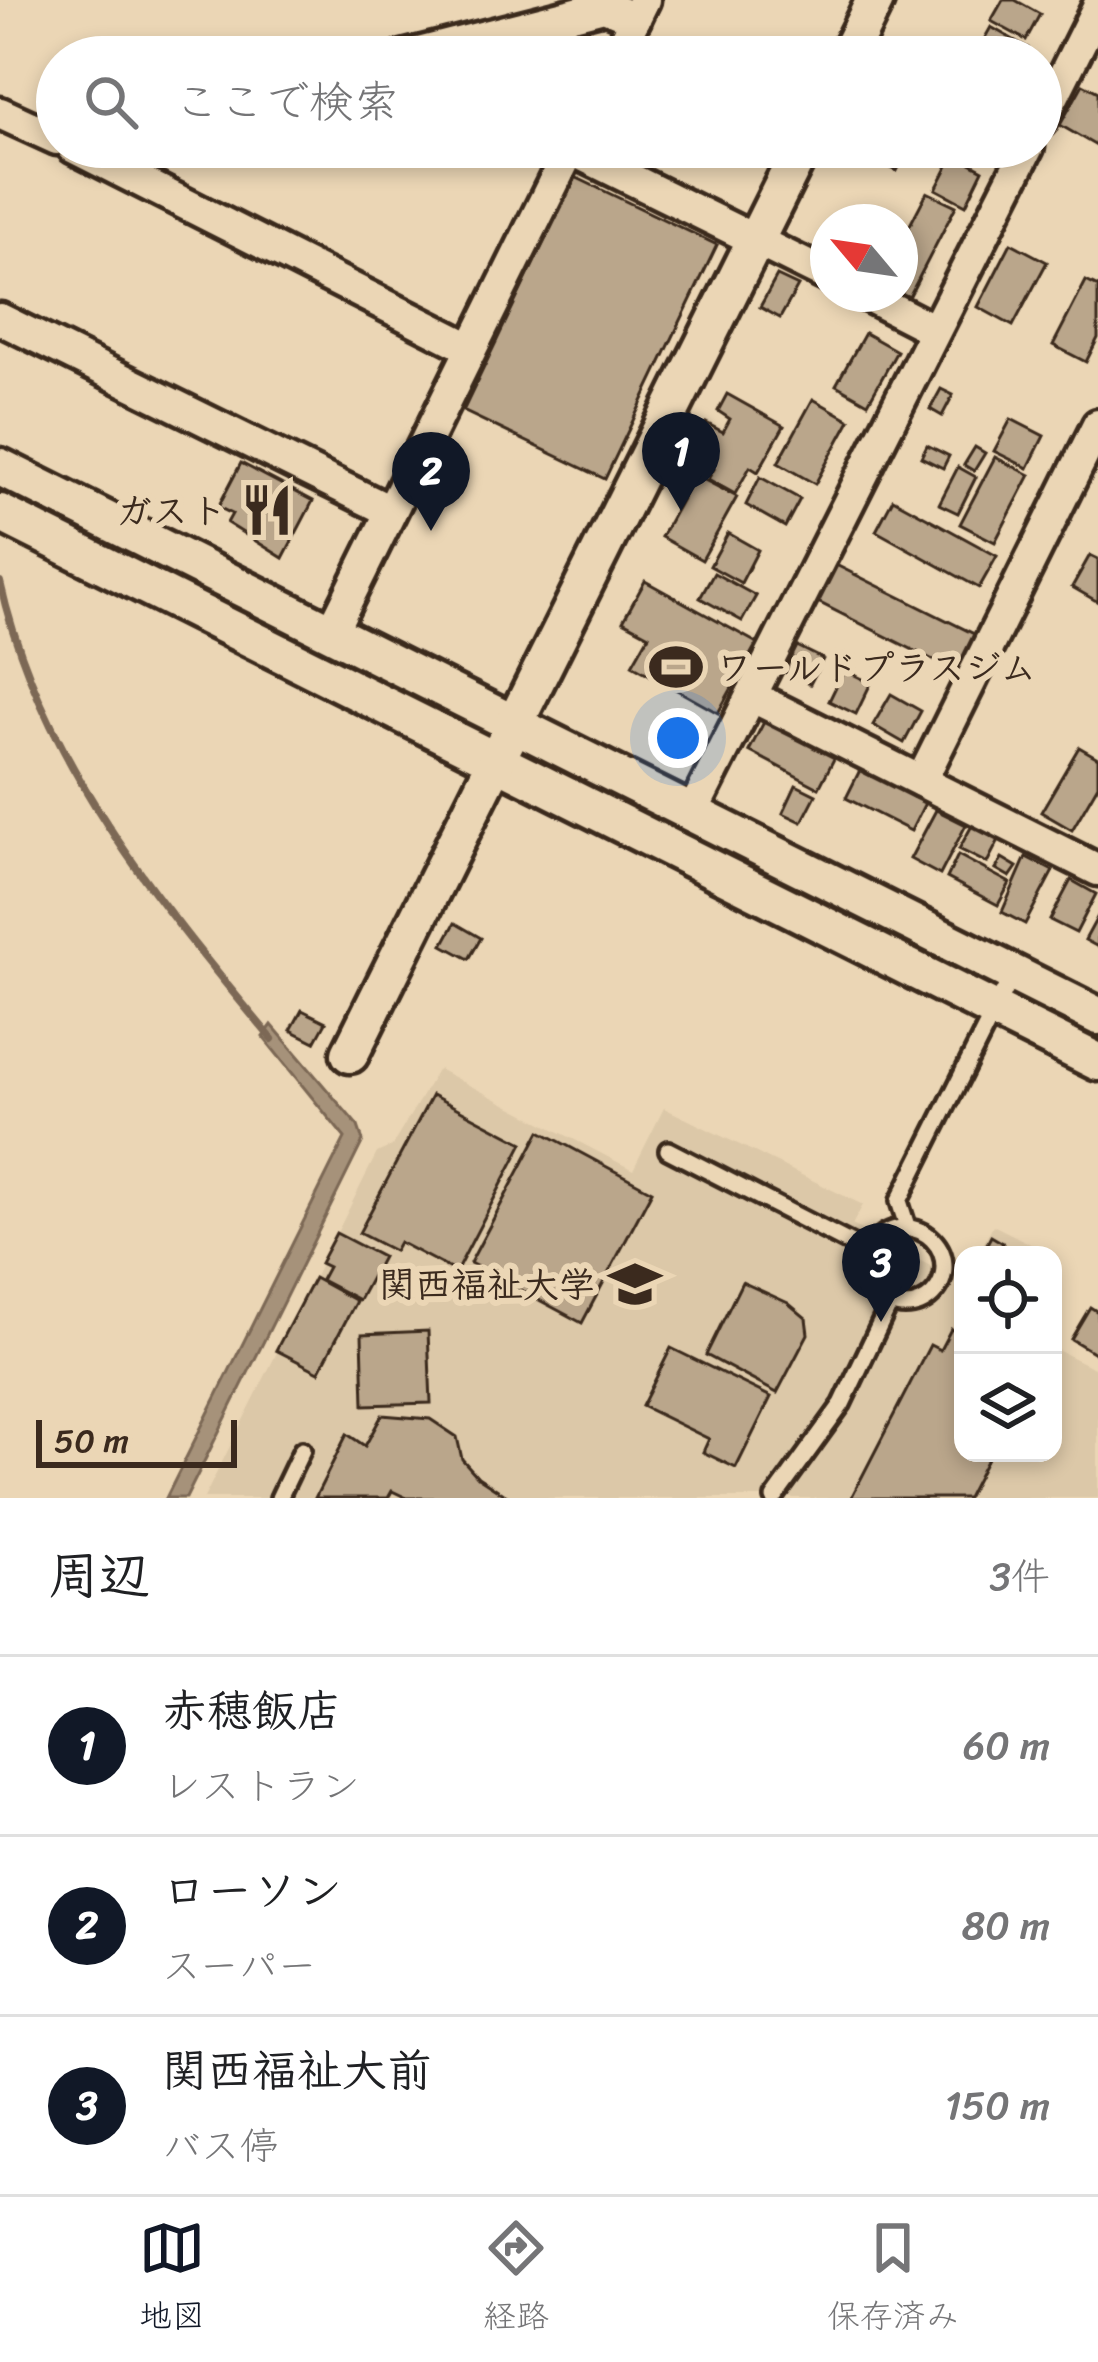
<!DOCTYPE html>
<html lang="ja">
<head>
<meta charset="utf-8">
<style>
  :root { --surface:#fff; --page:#f2f2f2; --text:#202124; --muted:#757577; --line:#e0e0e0; --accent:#111827 }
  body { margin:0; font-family:Sriracha,"Klee One",sans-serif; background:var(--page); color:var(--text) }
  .controls { position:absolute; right:36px; bottom:36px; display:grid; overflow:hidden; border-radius:24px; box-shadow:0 6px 18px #0003 }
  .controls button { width:108px; height:108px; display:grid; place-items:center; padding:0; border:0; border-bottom:3px solid var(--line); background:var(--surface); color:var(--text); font:60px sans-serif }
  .compass { position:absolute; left:810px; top:204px; width:108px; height:108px; border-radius:50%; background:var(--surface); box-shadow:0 6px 18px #0003; rotate:299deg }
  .scale { position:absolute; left:36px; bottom:30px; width:201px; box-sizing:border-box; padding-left:12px; border:6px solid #3b2a1e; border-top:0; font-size:33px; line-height:42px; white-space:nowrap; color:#3b2a1e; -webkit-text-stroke:9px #ebd6b5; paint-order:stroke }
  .you { position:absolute; left:678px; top:738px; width:42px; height:42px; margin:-30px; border:9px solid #fff; border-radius:50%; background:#1a73e8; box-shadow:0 0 0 18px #1a73e833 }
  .badge { display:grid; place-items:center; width:78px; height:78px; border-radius:50%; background:var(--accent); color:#fff; font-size:39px; font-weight:700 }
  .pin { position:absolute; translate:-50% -99px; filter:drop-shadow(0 3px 6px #0008) }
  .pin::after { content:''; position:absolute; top:63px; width:42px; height:36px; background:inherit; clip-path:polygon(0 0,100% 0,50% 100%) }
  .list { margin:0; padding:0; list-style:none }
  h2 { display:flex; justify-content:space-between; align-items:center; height:156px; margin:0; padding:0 48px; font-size:51px }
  h2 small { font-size:39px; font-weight:400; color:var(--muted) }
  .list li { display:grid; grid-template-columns:78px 1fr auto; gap:36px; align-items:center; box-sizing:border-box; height:180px; padding:0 48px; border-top:3px solid var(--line) }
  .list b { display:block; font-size:45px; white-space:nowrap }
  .list p { margin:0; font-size:39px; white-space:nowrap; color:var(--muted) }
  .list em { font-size:39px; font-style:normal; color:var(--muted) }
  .icon { flex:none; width:66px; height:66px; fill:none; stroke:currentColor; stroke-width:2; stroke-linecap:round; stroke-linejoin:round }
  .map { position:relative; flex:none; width:1098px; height:1498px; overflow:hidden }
  .search { position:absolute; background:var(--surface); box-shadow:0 6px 18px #0003; left:36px; right:36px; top:36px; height:132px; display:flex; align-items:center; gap:30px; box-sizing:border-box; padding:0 42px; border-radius:66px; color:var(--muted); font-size:45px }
  .sheet { height:696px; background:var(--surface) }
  nav { display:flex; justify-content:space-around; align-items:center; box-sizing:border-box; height:168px; border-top:3px solid var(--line); background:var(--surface); font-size:33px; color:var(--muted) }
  nav a { display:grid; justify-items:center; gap:6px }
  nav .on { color:var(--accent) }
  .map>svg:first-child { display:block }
  .built { fill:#dcc8a8 }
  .water { fill:#a6927a; stroke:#7b6855; stroke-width:3 }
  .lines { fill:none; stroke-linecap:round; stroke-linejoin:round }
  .stream { stroke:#7b6855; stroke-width:8 }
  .building { fill:#baa68b; stroke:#3b2a1e; stroke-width:3 }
  .service-casing { stroke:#3b2a1e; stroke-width:24 }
  .minor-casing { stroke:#3b2a1e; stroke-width:39 }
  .tertiary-casing { stroke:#3b2a1e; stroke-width:45 }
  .service { stroke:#ebd6b5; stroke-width:15 }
  .minor { stroke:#ebd6b5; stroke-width:30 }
  .tertiary { stroke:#ebd6b5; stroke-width:36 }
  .labels { text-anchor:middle; stroke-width:12; stroke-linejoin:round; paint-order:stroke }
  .poi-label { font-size:36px; font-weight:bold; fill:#3b2a1e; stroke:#ebd6b5; text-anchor:end }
</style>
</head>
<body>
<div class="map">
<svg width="1098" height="1498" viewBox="0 0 1098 1498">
  <rect width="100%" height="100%" fill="#ebd6b5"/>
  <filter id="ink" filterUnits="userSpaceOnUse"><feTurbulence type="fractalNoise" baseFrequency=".00833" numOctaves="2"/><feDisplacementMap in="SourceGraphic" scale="24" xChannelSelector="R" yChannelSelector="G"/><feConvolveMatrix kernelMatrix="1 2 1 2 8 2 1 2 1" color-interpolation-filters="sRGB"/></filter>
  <g filter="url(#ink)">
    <g class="built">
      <polygon points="438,1069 633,1170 664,1108 863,1205 852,1225 963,1283 963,1453 1053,1453 1053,1348 1098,1370 1098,1498 204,1498 377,1153 392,1146"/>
      <polygon points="993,1225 1052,1255 978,1255"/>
    </g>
    <polygon class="water" points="272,1025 358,1126 363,1141 186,1498 166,1498 345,1138 263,1037"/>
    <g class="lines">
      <path class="stream" d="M0,582C39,758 158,903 272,1039"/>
    </g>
    <g class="building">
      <polygon points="1003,0 1015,0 1040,14 1026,40 991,21"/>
      <polygon points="991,27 1028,48 1023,57 977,52"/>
      <polygon points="1083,84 1098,92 1098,147 1060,125"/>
      <polygon points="850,147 892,147 904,157 897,171"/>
      <polygon points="969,147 999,147 992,159"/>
      <polygon points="954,154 983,170 966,205 936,189"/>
      <polygon points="575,177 717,245 605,479 463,411"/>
      <polygon points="927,192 956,206 909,297 900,293 900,244"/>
      <polygon points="1011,243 1047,262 1013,326 978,307"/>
      <polygon points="777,276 798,286 780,318 760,307"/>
      <polygon points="1086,281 1098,287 1098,338 1086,362 1053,345"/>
      <polygon points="865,333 897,351 868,403 836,385"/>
      <polygon points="941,389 953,395 942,416 930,409"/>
      <polygon points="727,394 784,426 758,472 750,467 735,494 708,479 714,469 701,462 711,444 698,436 706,423 723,432 730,419 718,411"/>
      <polygon points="813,399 850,420 815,484 778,463"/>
      <polygon points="1011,419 1044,436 1028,468 994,451"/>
      <polygon points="927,445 949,456 943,468 921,457"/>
      <polygon points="975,447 985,453 974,471 964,465"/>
      <polygon points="995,457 1030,475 995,542 960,524"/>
      <polygon points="241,463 313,501 283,558 227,523 232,514 218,507"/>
      <polygon points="958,467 976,477 958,513 939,504"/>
      <polygon points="695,475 737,497 702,560 661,537"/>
      <polygon points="760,477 800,499 785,527 746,505"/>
      <polygon points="893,499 997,556 979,588 876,531"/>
      <polygon points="728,533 758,550 741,583 710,566"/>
      <polygon points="1090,555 1098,559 1098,602 1072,587"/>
      <polygon points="836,565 976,635 957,672 818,602"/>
      <polygon points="714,573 756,596 742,621 700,598"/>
      <polygon points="645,581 757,643 718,713 632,665 649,635 623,621"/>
      <polygon points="797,646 823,659 810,684 784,672"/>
      <polygon points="844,670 871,683 856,714 829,701"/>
      <polygon points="891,694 921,711 904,743 873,725"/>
      <polygon points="766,718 836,755 819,788 749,751"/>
      <polygon points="1079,747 1098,758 1098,785 1072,830 1041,812"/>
      <polygon points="862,766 927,799 911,831 846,798"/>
      <polygon points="796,785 816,795 802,822 783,813"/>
      <polygon points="936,810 966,825 940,875 910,859"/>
      <polygon points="974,822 1001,836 987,863 959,849"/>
      <polygon points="958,855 1010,883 998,905 947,878"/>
      <polygon points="1026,857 1053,871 1025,924 1002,912"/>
      <polygon points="1002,858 1017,867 1010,877 996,869"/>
      <polygon points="1071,880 1096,894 1076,933 1050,920"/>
      <polygon points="1098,916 1098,947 1085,940"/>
      <polygon points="455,923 481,938 469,959 443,945"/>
      <polygon points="302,1010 326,1022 315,1042 291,1030"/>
      <polygon points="432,1095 523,1143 456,1272 399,1242 394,1251 359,1233"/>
      <polygon points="540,1131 652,1191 582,1323 470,1263"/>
      <polygon points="336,1233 382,1257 359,1300 321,1280 328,1267 320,1263"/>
      <polygon points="991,1236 1003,1243 996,1255 981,1255"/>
      <polygon points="314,1278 356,1301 319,1372 276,1350"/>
      <polygon points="742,1282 788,1303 806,1318 808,1334 777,1393 706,1355"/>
      <polygon points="1090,1307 1098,1312 1098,1355 1071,1339"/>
      <polygon points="951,1329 963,1335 963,1453 990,1453 967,1498 851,1498 930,1345 940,1350"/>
      <polygon points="428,1331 431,1403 364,1405 362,1334"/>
      <polygon points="671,1348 771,1397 736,1468 703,1452 709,1439 642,1406"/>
      <polygon points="382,1415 430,1419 457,1437 462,1459 478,1477 510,1498 407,1498 392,1491 388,1498 315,1498 347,1434 365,1446"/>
    </g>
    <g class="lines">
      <g class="service-casing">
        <g id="service">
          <polyline points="668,1150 869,1253"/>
          <circle cx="905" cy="1267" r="39"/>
          <polyline points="908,1229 899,1201 1013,973"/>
          <polyline points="279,1498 302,1450"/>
          <polyline points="774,1498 842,1404 890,1303"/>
        </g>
      </g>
      <g class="minor-casing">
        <g id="minor">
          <polyline points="403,57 604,6 635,19"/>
          <polyline points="616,57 644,0"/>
          <polyline points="0,113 57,139"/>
          <polyline points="1041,121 1098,7"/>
          <polyline points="73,147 468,347"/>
          <polyline points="570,149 828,276"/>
          <polyline points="864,294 934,330"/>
          <polyline points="0,319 390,511"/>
          <polyline points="331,633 571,147"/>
          <polyline points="751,696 1098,870"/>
          <polyline points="921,781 1098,425"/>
          <polyline points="692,813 1028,147"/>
        </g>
      </g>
      <g class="tertiary-casing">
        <g id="tertiary">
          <polyline points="847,57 875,0"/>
          <polyline points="0,467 1098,1016"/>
          <polyline points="0,513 1098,1062"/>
          <polyline points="350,1054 802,147"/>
        </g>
      </g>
      <use href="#service" class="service"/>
      <use href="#minor" class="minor"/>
      <use href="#tertiary" class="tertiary"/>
    </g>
  </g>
  <defs>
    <g id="restaurant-bare" transform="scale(4.14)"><path d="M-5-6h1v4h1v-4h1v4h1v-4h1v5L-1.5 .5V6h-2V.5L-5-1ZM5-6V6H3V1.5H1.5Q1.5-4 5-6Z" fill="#3b2a1e" stroke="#ebd6b5" stroke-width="2.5" paint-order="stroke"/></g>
    <g id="stadium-bare" transform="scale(4.14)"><path d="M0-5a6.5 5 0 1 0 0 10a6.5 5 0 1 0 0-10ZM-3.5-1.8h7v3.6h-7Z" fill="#3b2a1e" stroke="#ebd6b5" stroke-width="2.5" paint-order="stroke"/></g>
    <g id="university-bare" transform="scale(4.14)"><path d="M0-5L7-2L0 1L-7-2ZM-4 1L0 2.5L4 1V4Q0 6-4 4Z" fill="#3b2a1e" stroke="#ebd6b5" stroke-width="2.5" paint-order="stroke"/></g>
  </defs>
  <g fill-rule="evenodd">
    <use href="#restaurant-bare" x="267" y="510"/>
    <use href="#stadium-bare" x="676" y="667"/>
    <use href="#university-bare" x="635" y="1284"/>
  </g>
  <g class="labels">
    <g class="poi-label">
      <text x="227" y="523">ガスト</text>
      <text x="716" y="680" text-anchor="start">ワールドプラスジム</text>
      <text x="595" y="1297">関西福祉大学</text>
    </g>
  </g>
</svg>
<div class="controls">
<button><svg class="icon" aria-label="locate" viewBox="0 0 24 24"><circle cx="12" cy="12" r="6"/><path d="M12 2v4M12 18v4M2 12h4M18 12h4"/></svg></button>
<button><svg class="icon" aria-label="layers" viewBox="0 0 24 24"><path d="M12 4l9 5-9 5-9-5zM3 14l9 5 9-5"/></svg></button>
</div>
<svg class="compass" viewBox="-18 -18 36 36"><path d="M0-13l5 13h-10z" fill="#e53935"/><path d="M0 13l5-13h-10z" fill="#757577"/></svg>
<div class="scale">50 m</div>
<div class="you"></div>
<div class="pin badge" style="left:681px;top:511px">1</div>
<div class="pin badge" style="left:431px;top:531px">2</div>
<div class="pin badge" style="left:881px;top:1322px">3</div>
<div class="search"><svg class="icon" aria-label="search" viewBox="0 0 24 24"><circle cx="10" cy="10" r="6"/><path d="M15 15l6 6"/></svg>ここで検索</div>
</div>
<section class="sheet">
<h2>周辺<small>3件</small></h2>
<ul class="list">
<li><span class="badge">1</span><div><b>赤穂飯店</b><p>レストラン</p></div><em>60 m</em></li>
<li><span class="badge">2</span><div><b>ローソン</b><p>スーパー</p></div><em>80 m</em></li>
<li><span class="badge">3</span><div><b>関西福祉大前</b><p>バス停</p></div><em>150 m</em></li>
</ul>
</section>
<nav>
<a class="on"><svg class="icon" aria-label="map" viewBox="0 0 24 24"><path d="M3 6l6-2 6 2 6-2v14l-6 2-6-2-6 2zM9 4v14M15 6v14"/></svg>地図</a>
<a><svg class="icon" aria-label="directions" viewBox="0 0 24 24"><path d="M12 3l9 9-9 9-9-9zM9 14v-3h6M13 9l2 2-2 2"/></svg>経路</a>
<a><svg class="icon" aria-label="saved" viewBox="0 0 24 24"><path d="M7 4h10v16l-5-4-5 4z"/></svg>保存済み</a>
</nav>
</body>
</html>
